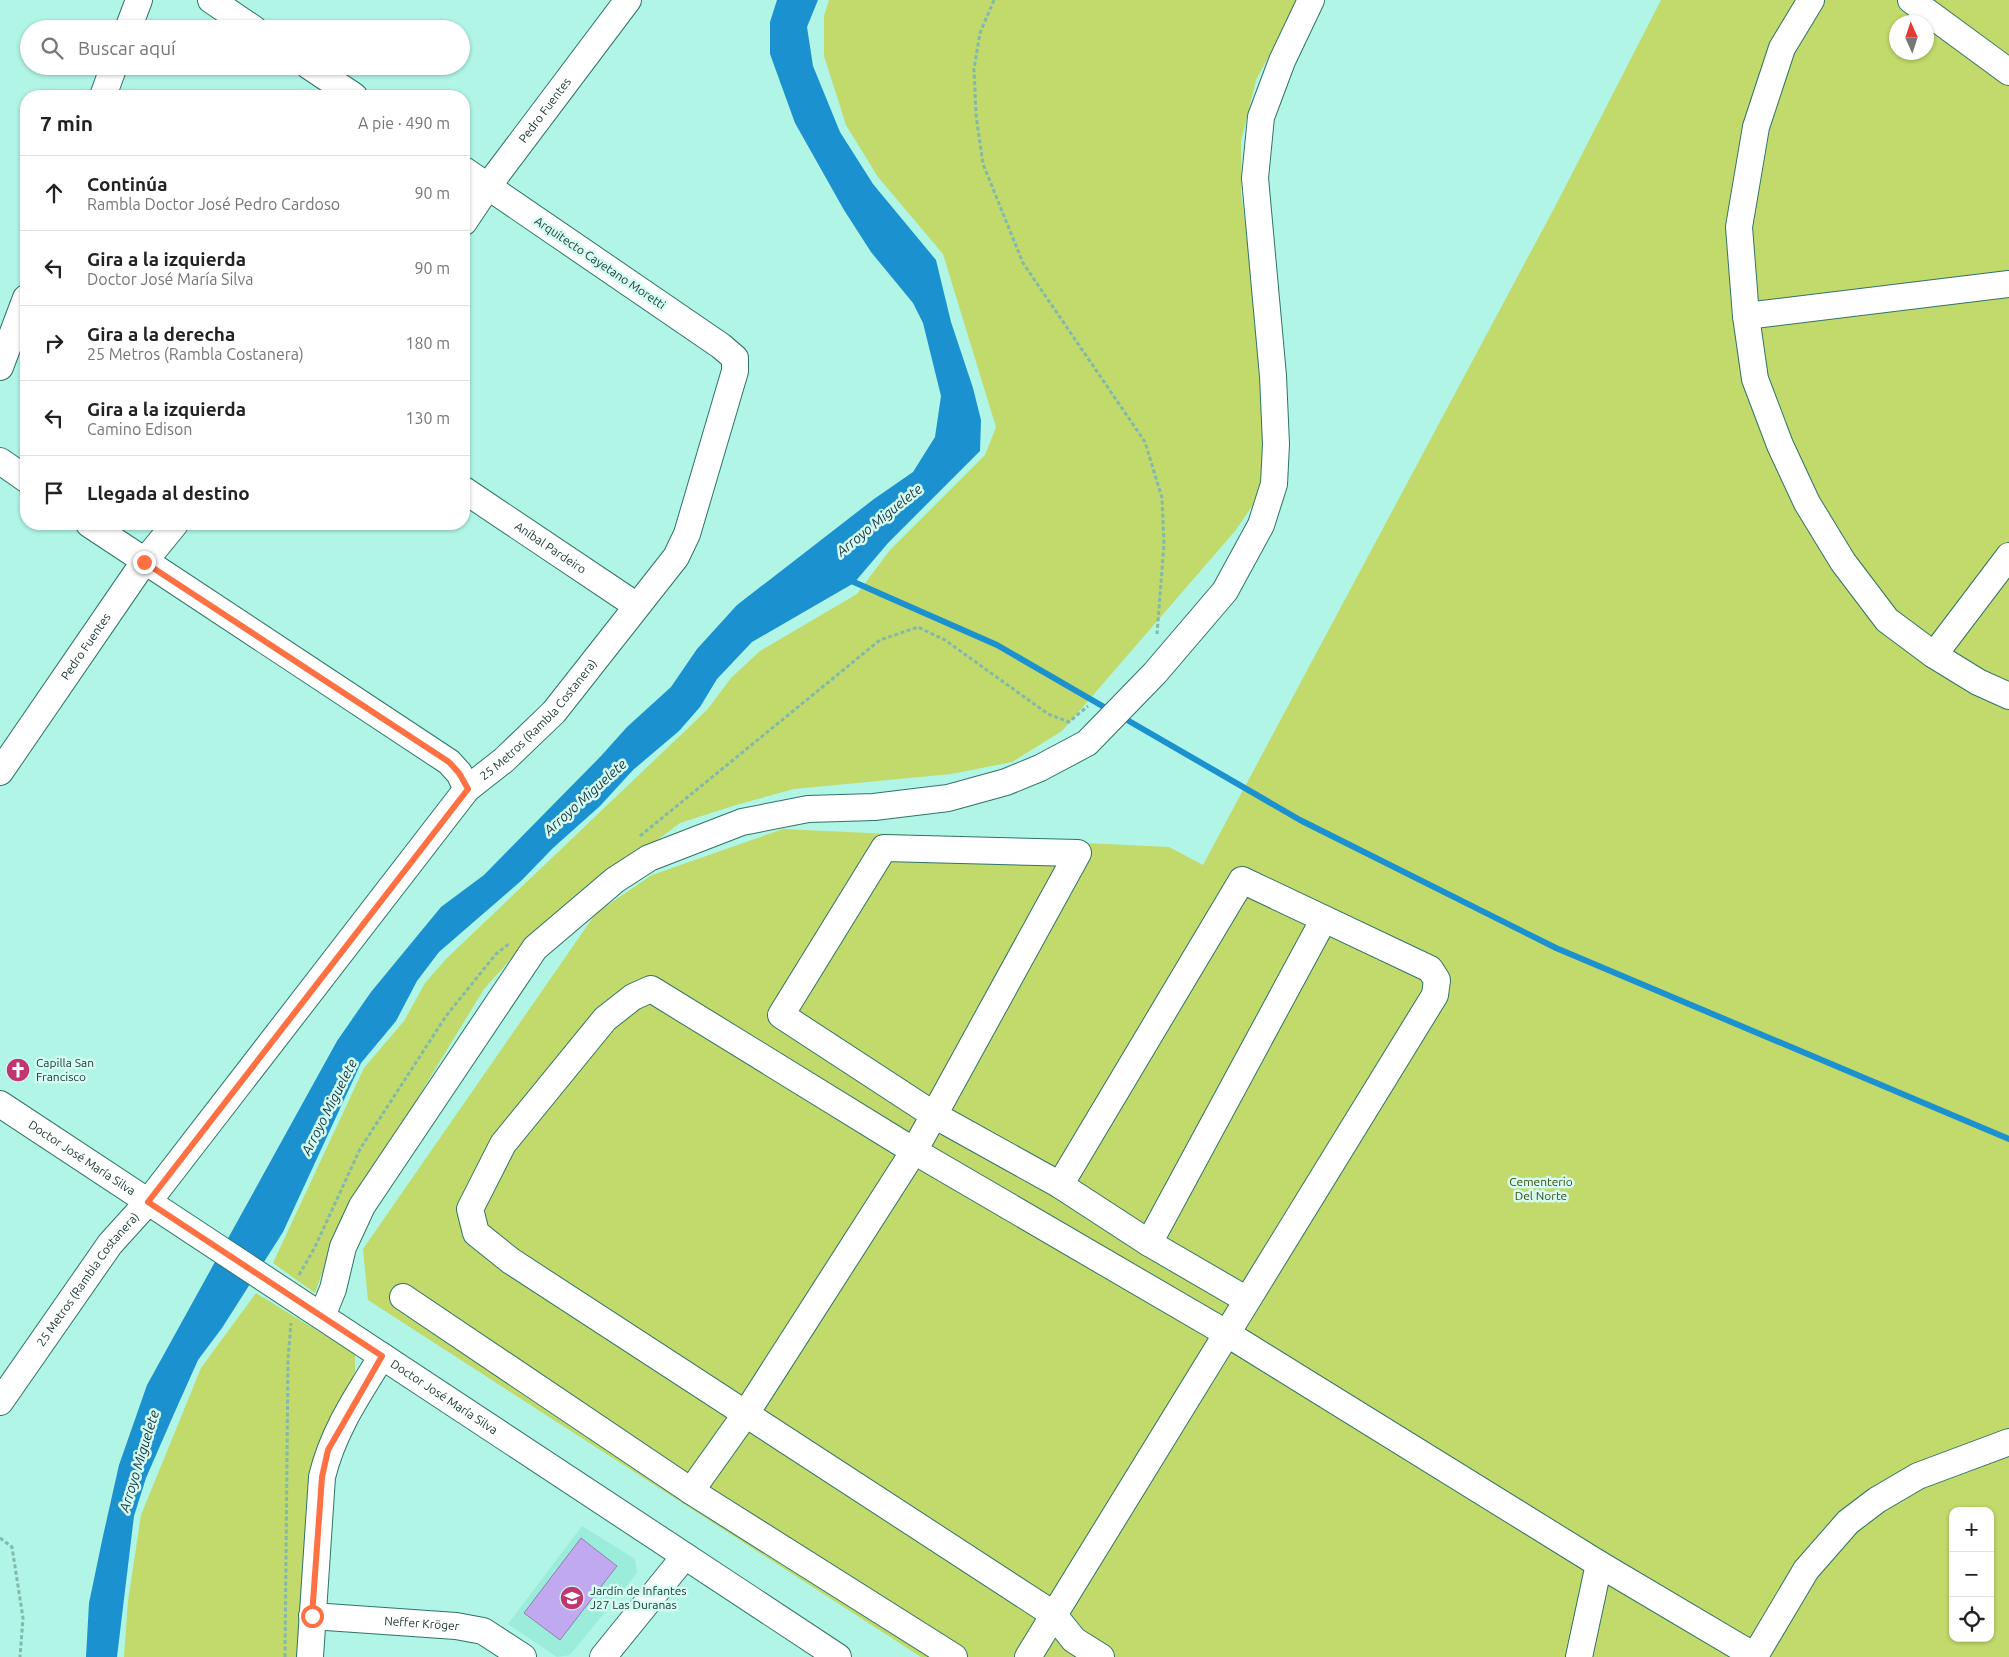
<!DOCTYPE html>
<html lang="es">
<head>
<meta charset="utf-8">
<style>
  :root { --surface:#fff; --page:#f6f6f6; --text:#222; --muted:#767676; --line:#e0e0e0 }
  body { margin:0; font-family:Ubuntu,sans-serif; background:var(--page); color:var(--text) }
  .controls { position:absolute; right:15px; bottom:15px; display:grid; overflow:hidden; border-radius:10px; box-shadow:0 1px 4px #0004 }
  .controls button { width:45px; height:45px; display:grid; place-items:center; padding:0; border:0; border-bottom:1px solid var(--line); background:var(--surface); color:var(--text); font:25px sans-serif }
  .compass { position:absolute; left:1889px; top:15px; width:45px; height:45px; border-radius:50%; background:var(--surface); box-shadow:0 1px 4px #0004; rotate:357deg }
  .stop { position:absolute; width:15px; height:15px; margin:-11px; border:4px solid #ff7043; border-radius:50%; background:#fff }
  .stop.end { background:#ff7043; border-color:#fff; box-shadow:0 1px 5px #0008 }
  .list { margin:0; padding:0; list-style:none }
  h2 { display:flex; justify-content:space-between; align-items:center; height:65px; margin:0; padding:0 20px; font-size:21px }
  h2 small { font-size:16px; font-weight:400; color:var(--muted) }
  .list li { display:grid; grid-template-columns:32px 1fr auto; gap:15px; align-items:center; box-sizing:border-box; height:75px; padding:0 20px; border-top:1px solid var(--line) }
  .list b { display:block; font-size:19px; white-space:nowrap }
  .list p { margin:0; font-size:16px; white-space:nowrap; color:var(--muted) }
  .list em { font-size:16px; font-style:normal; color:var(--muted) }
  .icon { flex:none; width:28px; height:28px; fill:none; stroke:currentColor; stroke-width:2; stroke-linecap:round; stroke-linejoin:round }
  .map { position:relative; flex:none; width:2009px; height:1657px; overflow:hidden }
  .search { position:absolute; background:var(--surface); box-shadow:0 1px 4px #0004; left:20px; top:20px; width:450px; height:55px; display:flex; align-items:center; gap:12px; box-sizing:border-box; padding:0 18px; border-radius:28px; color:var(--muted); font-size:19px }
  .panel { position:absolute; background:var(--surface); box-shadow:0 1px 4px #0004; left:20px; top:90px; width:450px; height:440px; border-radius:20px }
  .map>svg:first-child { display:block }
  .built { fill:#9cecdb }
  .green { fill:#c2d96b; fill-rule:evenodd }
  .water { fill:#1c91d0 }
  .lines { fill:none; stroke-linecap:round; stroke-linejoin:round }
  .stream { stroke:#1c91d0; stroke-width:6 }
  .building { fill:#c0a9ef; stroke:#9080b0 }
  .minor-casing { stroke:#2f7467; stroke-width:28 }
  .path { stroke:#81b9ad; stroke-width:3; stroke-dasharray:4 2.5; stroke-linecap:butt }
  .minor { stroke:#fff; stroke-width:26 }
  .route { stroke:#ff7043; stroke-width:6 }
  .labels { text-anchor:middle; stroke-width:5; stroke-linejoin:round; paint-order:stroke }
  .street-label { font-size:12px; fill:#193530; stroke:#d4fcf3 }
  .poi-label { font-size:12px; fill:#193530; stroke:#d4fcf3; text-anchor:start }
  .park-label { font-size:12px; fill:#3c470d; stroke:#d4fcf3 }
  .water-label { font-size:14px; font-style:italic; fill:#19303f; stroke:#d4fcf3 }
</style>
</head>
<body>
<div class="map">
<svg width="2009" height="1657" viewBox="0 0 2009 1657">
  <rect width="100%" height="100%" fill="#b0f5e6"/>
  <polygon class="built" points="582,1526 635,1559 637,1573 570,1655 557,1657 508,1624"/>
  <g class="green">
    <polygon points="829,0 1299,0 1256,80 1241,141 1241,192 1275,458 1257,499 1235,531 1062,731 1012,762 951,774 794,789 736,805 680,823 535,932 484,989 336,1232 315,1293 273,1263 364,1068 404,1021 425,983 447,958 707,710 731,678 760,651 857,594 890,550 985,455 996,427 943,254 878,177 846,125 824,56 824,16"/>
    <path d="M1661,0H2009V1657H921L368,1300L363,1249L596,913L652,875L783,829L1169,847L1203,865L1558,201ZM1896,22H1926V52H1896ZM1953,1511H1990V1638H1953Z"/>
    <polygon points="256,1293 355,1354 355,1372 308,1475 298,1657 124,1657 128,1601 141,1515 201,1368"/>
  </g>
  <polygon class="water" points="777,0 818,0 807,27 813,66 840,132 873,184 936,260 951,322 973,388 981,420 980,451 888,543 854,583 752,642 717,679 700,707 679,731 633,770 600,806 553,848 522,880 439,952 417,981 396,1021 361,1063 283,1232 222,1328 198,1360 173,1416 146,1478 134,1516 117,1657 86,1657 89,1603 103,1536 119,1465 147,1385 337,1041 371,992 441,907 484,875 601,756 627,727 671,687 697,649 737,605 874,499 913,472 935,437 941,396 923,323 913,303 871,252 844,210 795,123 770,54 770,22"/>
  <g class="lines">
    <g class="stream">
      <polyline points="847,579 997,645 1111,711"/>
      <polyline points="1122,717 1300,820 1556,948 2009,1139"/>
    </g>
  </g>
  <polygon class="building" points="581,1538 617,1566 560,1640 524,1613"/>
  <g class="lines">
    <g class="minor-casing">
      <g id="minor">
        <polyline points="211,0 254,29"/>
        <polyline points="1811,0 1782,48 1756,127 1739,227 1746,316 1755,379 1780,445 1807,503 1843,562 1887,620 1934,655 1978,682 2009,696"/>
        <polyline points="1911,0 2009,72"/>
        <polyline points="128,29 139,0"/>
        <polyline points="309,66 354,96"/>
        <polyline points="103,96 114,66"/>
        <path id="s1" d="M464,222L488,186L628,0"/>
        <polyline points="1746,316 2009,284"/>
        <polyline points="0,367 26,298"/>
        <polyline points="0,461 26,479"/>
        <path id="s2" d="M464,490L637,606"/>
        <polyline points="89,524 449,762 459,773 467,789"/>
        <polyline points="1934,655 2009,556"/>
        <path id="s3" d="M0,772L144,562L175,524"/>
        <path id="s4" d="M0,1104L838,1657"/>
        <polyline points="1149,1243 1324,919"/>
        <polyline points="403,1297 691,1491 954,1657"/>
        <polyline points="322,1316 333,1289 343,1247 362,1206 535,948 615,880 649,858 742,822 808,809 874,807 948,798 1006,782 1040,768 1087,743 1155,673 1225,591 1261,525 1274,484 1276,444 1273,376 1255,178 1261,117 1282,61 1311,0"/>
        <path id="s5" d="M0,1402L110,1244L148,1202L467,789L504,760L554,712L676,557L687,534L735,371V358L721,346L464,170"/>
        <polyline points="691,1491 745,1415 914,1151 934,1115 1078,853 884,848 781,1015 934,1115 1060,1185 1149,1243 1247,1300"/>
        <path id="s6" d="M312,1616L456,1626L483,1631L523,1657"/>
        <polyline points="1755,1656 1806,1570 1848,1522 1877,1500 1918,1476 2009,1442"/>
        <path d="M310,1657L322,1477C333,1431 358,1395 382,1356"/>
        <polyline points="603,1657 685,1556"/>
        <polyline points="1028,1657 1435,995 1437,980 1430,969 1242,880 1060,1185"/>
        <polyline points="1101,1657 1074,1640 1053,1614 511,1261 476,1233 470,1209 503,1144 605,1019 633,997 651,989 914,1151 1226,1333 1599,1564 1756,1657"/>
        <polyline points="1579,1657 1599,1564"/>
      </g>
    </g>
    <g class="path">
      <polyline points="994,0 980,33 974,69 976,115 983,164 1023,263 1145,442 1162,498 1164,544 1157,634"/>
      <polyline points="640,836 880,640 918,627 945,640 1048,714 1069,722 1088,706"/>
      <polyline points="299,1275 314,1249 360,1149 446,1016 496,954 510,943"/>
      <polyline points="0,1538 12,1547 23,1618 20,1657"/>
      <polyline points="285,1657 288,1359 291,1323"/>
    </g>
    <use href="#minor" class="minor"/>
  </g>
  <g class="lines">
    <polyline class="route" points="144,562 449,762 459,773 468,789 148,1202 382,1356 328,1450 322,1477 312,1616"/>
  </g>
  <defs>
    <g id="church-disc" transform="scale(1.25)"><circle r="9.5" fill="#c03670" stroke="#d4fcf3"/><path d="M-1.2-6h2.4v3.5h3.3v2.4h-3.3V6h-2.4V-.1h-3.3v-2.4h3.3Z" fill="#fff"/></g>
    <g id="school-disc" transform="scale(1.25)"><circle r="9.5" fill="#c03670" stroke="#d4fcf3"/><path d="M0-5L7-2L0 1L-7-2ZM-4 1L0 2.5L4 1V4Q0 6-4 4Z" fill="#fff"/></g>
  </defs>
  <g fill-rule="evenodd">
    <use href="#church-disc" x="18" y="1070"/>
    <use href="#school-disc" x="572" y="1598"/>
  </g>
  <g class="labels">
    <g class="street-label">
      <text dy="4" stroke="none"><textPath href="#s1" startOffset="138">Pedro Fuentes</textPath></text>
      <text transform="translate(600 263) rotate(34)" y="4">Arquitecto Cayetano Moretti</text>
      <text dy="4" stroke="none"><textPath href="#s2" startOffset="104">Aníbal Pardeiro</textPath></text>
      <text dy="4" stroke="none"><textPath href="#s3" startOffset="152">Pedro Fuentes</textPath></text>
      <text dy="4" stroke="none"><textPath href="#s5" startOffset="871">25 Metros (Rambla Costanera)</textPath></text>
      <text dy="4" stroke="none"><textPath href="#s4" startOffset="98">Doctor José María Silva</textPath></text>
      <text dy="4" stroke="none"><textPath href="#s5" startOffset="151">25 Metros (Rambla Costanera)</textPath></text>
      <text dy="4" stroke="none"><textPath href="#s4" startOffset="532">Doctor José María Silva</textPath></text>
      <text dy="4" stroke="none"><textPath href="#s6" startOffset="110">Neffer Kröger</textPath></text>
    </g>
    <g class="poi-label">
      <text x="36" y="1067">Capilla San<tspan x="36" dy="14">Francisco</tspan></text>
      <text x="590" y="1595">Jardín de Infantes<tspan x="590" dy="14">J27 Las Duranas</tspan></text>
    </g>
    <g class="park-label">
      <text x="1541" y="1186">Cementerio<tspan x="1541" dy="14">Del Norte</tspan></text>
    </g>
    <g class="water-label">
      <text transform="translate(879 520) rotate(-39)" y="5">Arroyo Miguelete</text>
      <text transform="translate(585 797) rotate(-42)" y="5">Arroyo Miguelete</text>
      <text transform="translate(329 1107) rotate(-63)" y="5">Arroyo Miguelete</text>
      <text transform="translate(139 1461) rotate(-73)" y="5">Arroyo Miguelete</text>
    </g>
  </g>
</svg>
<div class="controls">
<button>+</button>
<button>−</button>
<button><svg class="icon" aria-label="locate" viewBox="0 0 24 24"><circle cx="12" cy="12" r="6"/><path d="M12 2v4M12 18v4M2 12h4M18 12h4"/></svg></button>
</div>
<svg class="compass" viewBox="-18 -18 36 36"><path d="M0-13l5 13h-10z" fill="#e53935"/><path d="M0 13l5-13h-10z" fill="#767676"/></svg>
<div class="stop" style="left:312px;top:1616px"></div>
<div class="stop end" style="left:144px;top:562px"></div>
<div class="search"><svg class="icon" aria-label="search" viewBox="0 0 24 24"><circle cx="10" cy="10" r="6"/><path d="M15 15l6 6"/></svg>Buscar aquí</div>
<section class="panel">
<h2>7 min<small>A pie · 490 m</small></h2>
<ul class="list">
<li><svg class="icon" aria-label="ahead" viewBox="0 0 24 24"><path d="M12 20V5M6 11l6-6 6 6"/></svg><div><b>Continúa</b><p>Rambla Doctor José Pedro Cardoso</p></div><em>90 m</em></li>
<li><svg class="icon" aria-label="left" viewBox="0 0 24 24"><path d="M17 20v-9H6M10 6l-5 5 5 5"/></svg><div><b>Gira a la izquierda</b><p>Doctor José María Silva</p></div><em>90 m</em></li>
<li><svg class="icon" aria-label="right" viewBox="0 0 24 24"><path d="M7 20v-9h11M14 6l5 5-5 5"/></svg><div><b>Gira a la derecha</b><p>25 Metros (Rambla Costanera)</p></div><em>180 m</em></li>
<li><svg class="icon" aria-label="left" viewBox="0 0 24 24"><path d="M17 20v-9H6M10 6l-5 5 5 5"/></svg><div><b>Gira a la izquierda</b><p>Camino Edison</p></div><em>130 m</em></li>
<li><svg class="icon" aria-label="arrive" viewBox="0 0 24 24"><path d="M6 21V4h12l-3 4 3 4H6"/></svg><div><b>Llegada al destino</b></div></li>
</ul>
</section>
</div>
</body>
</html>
